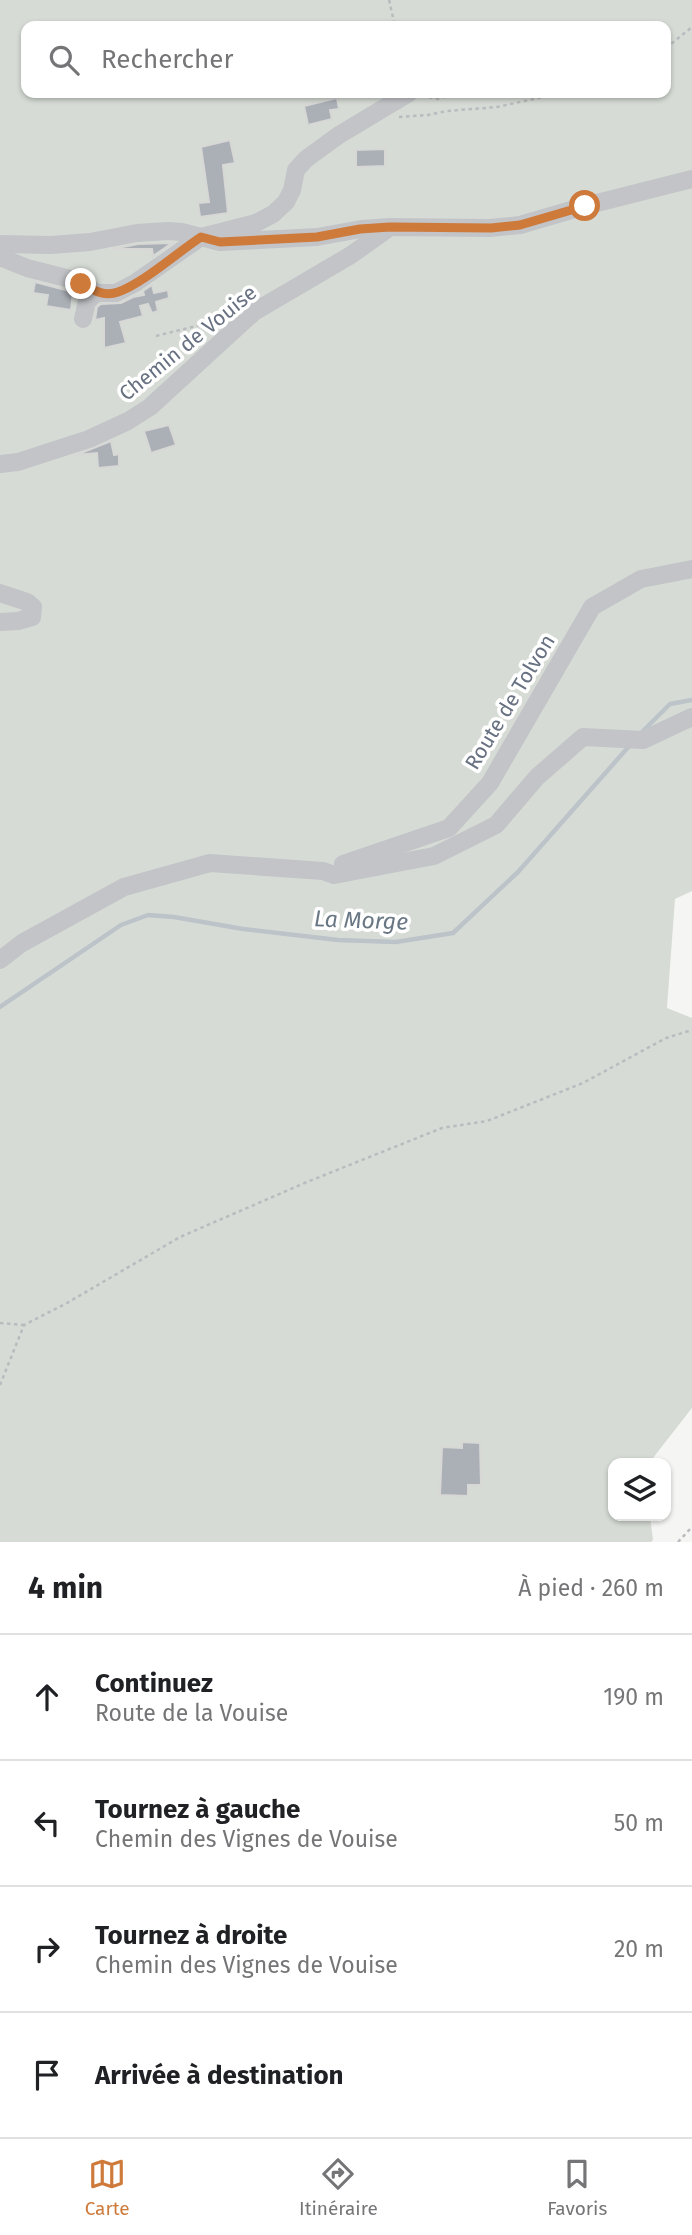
<!DOCTYPE html>
<html lang="fr">
<head>
<meta charset="utf-8">
<style>
  :root { --surface:#fff; --page:#f6f6f6; --text:#202124; --muted:#757577; --line:#e0e0e0; --accent:#ce7a3b }
  body { margin:0; font-family:"Fira Sans",sans-serif; background:var(--page); color:var(--text) }
  .controls { position:absolute; right:21px; bottom:21px; display:grid; overflow:hidden; border-radius:14px; box-shadow:0 2px 5px #0004 }
  .controls button { width:63px; height:63px; display:grid; place-items:center; padding:0; border:0; border-bottom:2px solid var(--line); background:var(--surface); color:var(--text); font:35px sans-serif }
  .stop { position:absolute; width:21px; height:21px; margin:-16px; border:5px solid #ce7a3b; border-radius:50%; background:#fff }
  .stop.end { background:#ce7a3b; border-color:#fff; box-shadow:0 2px 7px #0008 }
  .list { margin:0; padding:0; list-style:none }
  h2 { display:flex; justify-content:space-between; align-items:center; height:91px; margin:0; padding:0 28px; font-size:30px }
  h2 small { font-size:23px; font-weight:400; color:var(--muted) }
  .list li { display:grid; grid-template-columns:46px 1fr auto; gap:21px; align-items:center; box-sizing:border-box; height:126px; padding:0 28px; border-top:2px solid var(--line) }
  .list b { display:block; font-size:26px; white-space:nowrap }
  .list p { margin:0; font-size:23px; white-space:nowrap; color:var(--muted) }
  .list em { font-size:23px; font-style:normal; color:var(--muted) }
  .icon { flex:none; width:38px; height:38px; fill:none; stroke:currentColor; stroke-width:2; stroke-linecap:round; stroke-linejoin:round }
  .map { position:relative; flex:none; width:692px; height:1542px; overflow:hidden }
  .search { position:absolute; background:var(--surface); box-shadow:0 2px 5px #0004; left:21px; right:21px; top:21px; height:77px; display:flex; align-items:center; gap:18px; box-sizing:border-box; padding:0 24px; border-radius:14px; color:var(--muted); font-size:26px }
  .sheet { height:595px; background:var(--surface) }
  nav { display:flex; justify-content:space-around; align-items:center; box-sizing:border-box; height:98px; border-top:2px solid var(--line); background:var(--surface); font-size:19px; color:var(--muted) }
  nav a { display:grid; justify-items:center; gap:4px }
  nav .on { color:var(--accent) }
  .map>svg:first-child { display:block }
  .green { fill:#d6dcd5; fill-rule:evenodd }
  .lines { fill:none; stroke-linecap:round; stroke-linejoin:round }
  .stream { stroke:#bcc3c9; stroke-width:4.5 }
  .building { fill:#abafb6; stroke:#d7d7d6; stroke-width:2 }
  .path { stroke:#b9bbbe; stroke-width:2.5; stroke-dasharray:3.5 3.5; stroke-linecap:butt }
  .minor { stroke:#c2c4c8; stroke-width:18 }
  .route { stroke:#ce7a3b; stroke-width:9 }
  .labels { text-anchor:middle; stroke-width:7; stroke-linejoin:round; paint-order:stroke }
  .street-label { font-size:21px; fill:#687181; stroke:#fff }
  .water-label { font-size:23px; font-style:italic; fill:#697784; stroke:#fff }
</style>
</head>
<body>
<div class="map">
<svg width="692" height="1542" viewBox="0 0 692 1542">
  <rect width="100%" height="100%" fill="#f5f6f3"/>
  <path class="green" d="M0,0H692V891L675,899L667,1008L692,1018V1408L649,1463H613V1516H650L653,1540L651,1542H0ZM26,26H666V93H26Z"/>
  <g class="lines">
    <g class="stream">
      <polyline points="642,732 670,704 692,700"/>
      <polyline points="0,1007 121,925 148,915 174,917 243,929 338,940 396,942 453,933 518,872 631,744"/>
    </g>
  </g>
  <g class="building">
    <polygon points="337,98 339,109 330,110 332,119 308,125 304,106"/>
    <polygon points="230,140 235,163 223,165 228,213 200,217 198,203 209,202 201,147"/>
    <polygon points="385,149 385,166 356,167 356,150"/>
    <polygon points="172,243 153,256 152,249 112,249 138,244"/>
    <polygon points="35,282 73,292 71,310 46,306 48,295 33,293"/>
    <polygon points="152,285 154,293 168,290 169,298 156,302 158,311 152,313 148,304 140,306 143,316 120,322 126,343 104,348 104,318 95,320 97,307 101,304 121,303 133,297 144,295 143,291"/>
    <polygon points="169,425 176,445 151,453 144,431"/>
    <polygon points="111,441 114,455 119,454 119,466 98,468 97,453 76,455"/>
    <polygon points="462,1442 480,1443 481,1485 468,1485 468,1496 440,1495 442,1447 462,1448"/>
  </g>
  <g class="lines">
    <g class="path">
      <polyline points="389,0 395,26"/>
      <polyline points="506,26 506,23"/>
      <polyline points="666,48 692,27"/>
      <polyline points="422,96 438,99 458,93"/>
      <polyline points="399,117 428,115 447,111 497,107 561,93"/>
      <polyline points="156,336 220,320"/>
      <polyline points="0,1323 24,1325"/>
      <polyline points="0,1385 24,1325 67,1303 180,1237 307,1182 442,1128 487,1121 583,1083 666,1038 692,1030"/>
      <polyline points="678,1542 692,1527"/>
    </g>
    <g class="minor">
      <polyline points="0,244 51,245 90,242 137,233 168,231 182,232 220,242 317,237 361,229 390,227 490,228 520,225 585,206 692,179"/>
      <polyline points="0,257 27,268 78,281 97,293"/>
      <polyline points="83,319 87,301 97,293 116,293 135,283 201,237 256,223 273,214 286,202 292,190 296,170 306,159 339,135 409,93"/>
      <polyline points="0,464 18,462 89,439 128,421 150,407 254,312 351,255 389,228"/>
      <polyline points="0,593 27,602 33,607 32,617 18,621 0,622"/>
      <polyline points="343,864 449,828 490,783 592,607 641,579 692,569"/>
      <polyline points="0,960 22,943 124,887 210,863 323,871 334,875 434,856 496,825 537,777 583,737 643,740 692,717"/>
    </g>
  </g>
  <g class="lines">
    <path class="route" d="M81,284C93,290 104,297 118,292C142,284 178,252 201,237L220,242L317,237L360,229L390,227L491,228L520,225L585,206"/>
  </g>
  <g class="labels">
    <g class="street-label">
      <text transform="translate(188 343) rotate(-39)" y="7">Chemin de Vouise</text>
      <text transform="translate(510 702) rotate(-59)" y="7">Route de Tolvon</text>
    </g>
    <g class="water-label">
      <text transform="translate(361 920) rotate(2)" y="8">La Morge</text>
    </g>
  </g>
</svg>
<div class="controls">
<button><svg class="icon" aria-label="layers" viewBox="0 0 24 24"><path d="M12 4l9 5-9 5-9-5zM3 14l9 5 9-5"/></svg></button>
</div>
<div class="stop" style="left:585px;top:206px"></div>
<div class="stop end" style="left:81px;top:284px"></div>
<div class="search"><svg class="icon" aria-label="search" viewBox="0 0 24 24"><circle cx="10" cy="10" r="6"/><path d="M15 15l6 6"/></svg>Rechercher</div>
</div>
<section class="sheet">
<h2>4 min<small>À pied · 260 m</small></h2>
<ul class="list">
<li><svg class="icon" aria-label="ahead" viewBox="0 0 24 24"><path d="M12 20V5M6 11l6-6 6 6"/></svg><div><b>Continuez</b><p>Route de la Vouise</p></div><em>190 m</em></li>
<li><svg class="icon" aria-label="left" viewBox="0 0 24 24"><path d="M17 20v-9H6M10 6l-5 5 5 5"/></svg><div><b>Tournez à gauche</b><p>Chemin des Vignes de Vouise</p></div><em>50 m</em></li>
<li><svg class="icon" aria-label="right" viewBox="0 0 24 24"><path d="M7 20v-9h11M14 6l5 5-5 5"/></svg><div><b>Tournez à droite</b><p>Chemin des Vignes de Vouise</p></div><em>20 m</em></li>
<li><svg class="icon" aria-label="arrive" viewBox="0 0 24 24"><path d="M6 21V4h12l-3 4 3 4H6"/></svg><div><b>Arrivée à destination</b></div></li>
</ul>
</section>
<nav>
<a class="on"><svg class="icon" aria-label="map" viewBox="0 0 24 24"><path d="M3 6l6-2 6 2 6-2v14l-6 2-6-2-6 2zM9 4v14M15 6v14"/></svg>Carte</a>
<a><svg class="icon" aria-label="directions" viewBox="0 0 24 24"><path d="M12 3l9 9-9 9-9-9zM9 14v-3h6M13 9l2 2-2 2"/></svg>Itinéraire</a>
<a><svg class="icon" aria-label="saved" viewBox="0 0 24 24"><path d="M7 4h10v16l-5-4-5 4z"/></svg>Favoris</a>
</nav>
</body>
</html>
